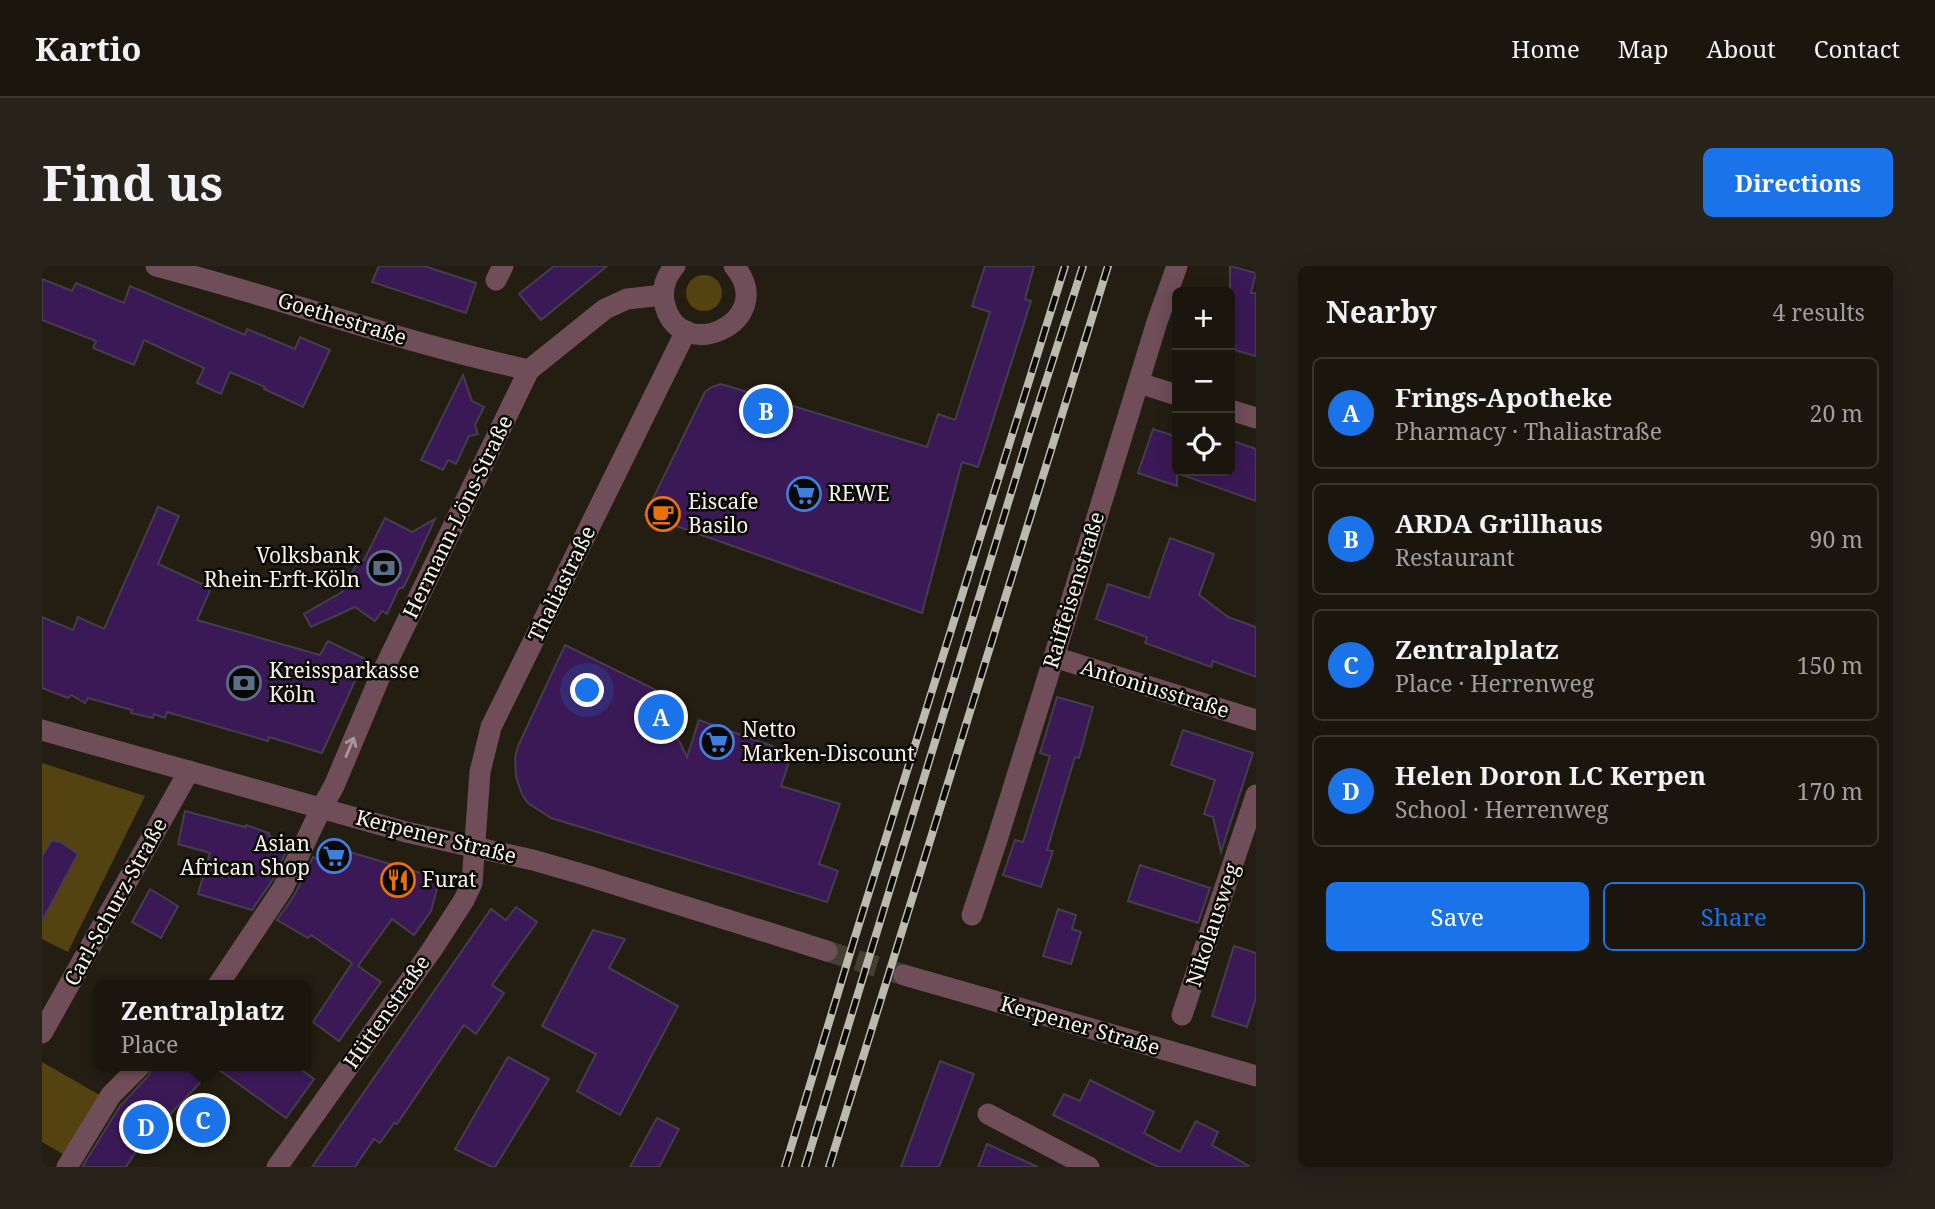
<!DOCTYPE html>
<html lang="en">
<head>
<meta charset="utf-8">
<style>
  :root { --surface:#1a160d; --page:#27231b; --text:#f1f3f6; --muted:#9f9f9d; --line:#38352e; --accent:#1a73e8 }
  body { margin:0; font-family:"Noto Serif",serif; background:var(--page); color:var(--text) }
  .controls { position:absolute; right:21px; top:21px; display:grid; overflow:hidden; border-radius:10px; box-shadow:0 4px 18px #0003 }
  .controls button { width:63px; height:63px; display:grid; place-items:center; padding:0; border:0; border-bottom:2px solid var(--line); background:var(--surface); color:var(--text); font:35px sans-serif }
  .you { position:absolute; left:546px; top:425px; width:24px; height:24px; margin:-18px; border:5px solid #fff; border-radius:50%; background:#1a73e8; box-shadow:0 0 0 10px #1a73e833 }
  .badge { display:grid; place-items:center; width:46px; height:46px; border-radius:50%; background:var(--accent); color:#fff; font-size:23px; font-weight:700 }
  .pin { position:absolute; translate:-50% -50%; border:4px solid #fff; box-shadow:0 2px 7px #0006 }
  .popup { position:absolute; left:52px; top:714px; width:217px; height:91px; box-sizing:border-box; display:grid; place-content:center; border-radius:10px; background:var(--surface); filter:drop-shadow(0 2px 5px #0005); font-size:23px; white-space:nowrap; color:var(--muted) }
  .popup b { font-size:26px; color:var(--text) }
  .popup::after { content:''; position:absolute; left:50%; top:100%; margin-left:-14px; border:14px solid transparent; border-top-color:var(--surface) }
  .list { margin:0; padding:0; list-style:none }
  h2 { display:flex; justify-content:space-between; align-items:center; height:91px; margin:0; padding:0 28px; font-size:30px }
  h2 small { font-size:23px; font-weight:400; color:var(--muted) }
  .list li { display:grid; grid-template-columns:46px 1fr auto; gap:21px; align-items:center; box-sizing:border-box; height:112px; margin:0 14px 14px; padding:0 14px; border:2px solid var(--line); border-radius:10px }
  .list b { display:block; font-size:26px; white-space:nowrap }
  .list p { margin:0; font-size:23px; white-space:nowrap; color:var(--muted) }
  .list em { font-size:23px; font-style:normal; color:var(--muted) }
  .actions { display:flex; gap:14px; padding:21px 28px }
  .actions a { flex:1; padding:16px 0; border:2px solid var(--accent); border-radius:10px; text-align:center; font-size:24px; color:var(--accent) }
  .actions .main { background:var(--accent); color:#fff }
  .icon { flex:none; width:38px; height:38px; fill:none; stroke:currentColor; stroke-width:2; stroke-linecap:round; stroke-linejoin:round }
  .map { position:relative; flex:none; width:1214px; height:901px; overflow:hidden; border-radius:10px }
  header { display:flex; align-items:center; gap:42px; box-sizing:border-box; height:98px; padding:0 35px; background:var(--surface); border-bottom:2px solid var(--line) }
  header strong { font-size:33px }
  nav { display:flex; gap:38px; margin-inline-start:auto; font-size:24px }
  .intro { display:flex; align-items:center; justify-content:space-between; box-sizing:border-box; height:168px; padding:0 42px }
  h1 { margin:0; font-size:49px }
  .button { padding:18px 32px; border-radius:10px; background:var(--accent); color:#fff; font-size:24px; font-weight:700 }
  main { display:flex; gap:42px; padding:0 42px }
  aside { flex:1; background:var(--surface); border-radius:10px; box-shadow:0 4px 18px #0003 }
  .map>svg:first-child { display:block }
  .green { fill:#544310 }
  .building { fill:#3b1957; stroke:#443e4c; stroke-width:2 }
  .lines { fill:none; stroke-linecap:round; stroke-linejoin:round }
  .minor-tunnel { stroke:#423e31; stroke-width:21; stroke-dasharray:21 10; stroke-linecap:butt }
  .minor { stroke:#6f4d59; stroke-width:21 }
  .rail-casing { stroke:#bcb9af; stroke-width:8 }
  .rail { stroke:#0a0804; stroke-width:5; stroke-dasharray:16; stroke-linecap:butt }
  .oneway { stroke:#ab979a }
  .labels { text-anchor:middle; stroke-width:5; stroke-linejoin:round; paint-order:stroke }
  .street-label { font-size:21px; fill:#f5f2e9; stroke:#0a0804 }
  .poi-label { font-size:21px; fill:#f5f2e9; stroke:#0a0804; text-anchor:start }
</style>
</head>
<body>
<header>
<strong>Kartio</strong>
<nav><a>Home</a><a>Map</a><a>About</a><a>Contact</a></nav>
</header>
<div class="intro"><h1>Find us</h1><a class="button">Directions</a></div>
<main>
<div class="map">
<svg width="1214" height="901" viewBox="0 0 1214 901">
  <rect width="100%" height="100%" fill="#231e11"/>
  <g class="green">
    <circle cx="662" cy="27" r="18"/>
    <polygon points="0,497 103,530 26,686 0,673"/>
    <polygon points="0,796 61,831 26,891 0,876"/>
  </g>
  <g class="building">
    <polygon points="337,0 382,0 434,17 424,47 330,16"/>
    <polygon points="512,0 565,0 499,54 477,28"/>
    <polygon points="943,0 992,0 983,33 989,35 936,201 920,196 880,347 603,249 663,126 670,121 679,118 885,181 896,148 913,154 948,46 930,40"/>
    <polygon points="1188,0 1214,7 1209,27 1214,27 1214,90 1192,84 1193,80 1188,79"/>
    <polygon points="0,13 30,25 34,17 82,37 88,20 203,69 205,63 253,83 258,71 288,84 261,141 222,123 223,121 188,106 179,128 155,117 162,102 102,74 92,99 51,82 54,75 0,54"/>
    <polygon points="421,109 430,135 442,141 433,159 436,168 427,170 414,198 406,194 401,204 379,194"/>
    <polygon points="1111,163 1135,171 1135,220 1096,207"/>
    <polygon points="1188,174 1214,183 1214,235 1137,208 1138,205 1188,205"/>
    <polygon points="116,241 137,250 116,298 169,322 155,354 278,389 286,375 323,393 280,487 227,471 226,475 125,446 123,452 112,448 111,452 89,447 90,444 46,432 43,437 29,429 26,432 0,422 0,351 31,364 36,351 62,363"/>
    <polygon points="343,252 370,266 393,253 366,312 361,322 357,322 345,348 340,345 333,355 313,341 269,361 262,348 300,326 315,297 322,294"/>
    <polygon points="1128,272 1172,288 1157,329 1186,351 1214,361 1214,411 1171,395 1169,401 1103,377 1105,371 1054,353 1066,318 1107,332"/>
    <polygon points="523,379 612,423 645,491 657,454 750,487 739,520 798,538 777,598 796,605 785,636 509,552 486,537 480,528 474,511 473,492 476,480"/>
    <polygon points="1015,431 1051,441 1037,492 1033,491 1005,584 1011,585 999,621 961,609 973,574 981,576 1008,490 998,487"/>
    <polygon points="1141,464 1211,487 1179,586 1171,551 1162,548 1173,514 1129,499"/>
    <polygon points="143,545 203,561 204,559 227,567 227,570 239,573 237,579 246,582 230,615 210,644 156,628 168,587 136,578"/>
    <polygon points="10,574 16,576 17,575 36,588 0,655 0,590"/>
    <polygon points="281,578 388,610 396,619 389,645 372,669 350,653 316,700 339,716 297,775 271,756 310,697 269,669 266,672 235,654 253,628 271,591 276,593"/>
    <polygon points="1098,599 1168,622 1156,657 1086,635"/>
    <polygon points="108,623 136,640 119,672 90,656"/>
    <polygon points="474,641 495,656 450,719 462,727 434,768 422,759 355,858 352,857 338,877 332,873 313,901 270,901 449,643 464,654"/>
    <polygon points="1016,643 1034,649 1030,663 1039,666 1029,698 1001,690"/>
    <polygon points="551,664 583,673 567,702 636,740 578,849 535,825 554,788 500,760"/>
    <polygon points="1192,680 1214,687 1214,732 1205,761 1170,750"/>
    <polygon points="466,791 507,813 453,901 450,901 413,883"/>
    <polygon points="898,795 932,808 897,901 859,901"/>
    <polygon points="111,800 254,800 272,813 244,852 173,801 96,882 84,901 40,901 78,840 107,809"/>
    <polygon points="1048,814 1112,846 1102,867 1138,886 1154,855 1176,866 1170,879 1209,901 1116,901 1011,849 1022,828 1038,835"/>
    <polygon points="615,852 637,863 617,901 588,901"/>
    <polygon points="945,878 996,901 936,901"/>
  </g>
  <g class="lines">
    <polyline class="minor-tunnel" points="785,685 862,709"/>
    <g class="minor">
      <path d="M114,0C239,32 361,77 487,104"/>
      <path d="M633,0C624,10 620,22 622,35C635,103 739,55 692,0"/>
      <polyline points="454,14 461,0"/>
      <polyline points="1097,117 1135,129"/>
      <polyline points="1188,144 1214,152"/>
      <polyline points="1012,391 1214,454"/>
      <polyline points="0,464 364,566 491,594 543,609 785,685"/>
      <polyline points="930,649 955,574 1012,391 1115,56 1135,0"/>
      <polyline points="862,709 1214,810"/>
      <polyline points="176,719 241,622 279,543 292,520 337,413 487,104 563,43 585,33 621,29"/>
      <polyline points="1140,749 1214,529"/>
      <polyline points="0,767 147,505"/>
      <polyline points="946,848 1047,901"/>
      <polyline points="25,901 69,829 98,800"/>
      <polyline points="235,901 389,685 422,634 430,617 438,506 449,461 644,65"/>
    </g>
    <g class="rail-casing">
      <g id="rail">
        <polyline points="743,901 813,671 1023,0"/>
        <polyline points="763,901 988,165 1041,0"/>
        <polyline points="787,901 1066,0"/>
      </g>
    </g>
    <use href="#rail" class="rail"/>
  </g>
  <defs><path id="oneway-shaft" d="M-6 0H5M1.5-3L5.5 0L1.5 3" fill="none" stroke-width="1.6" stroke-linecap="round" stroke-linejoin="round" transform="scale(1.75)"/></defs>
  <use class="oneway" href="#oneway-shaft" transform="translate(308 481) rotate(-67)"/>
  <defs>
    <g id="supermarket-ring" transform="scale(1.75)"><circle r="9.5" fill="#0a0804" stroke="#3f7fe0" stroke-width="1.5"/><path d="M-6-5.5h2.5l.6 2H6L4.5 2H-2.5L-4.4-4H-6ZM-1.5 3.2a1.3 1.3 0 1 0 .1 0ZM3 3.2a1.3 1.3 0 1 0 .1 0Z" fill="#3f7fe0"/></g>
    <g id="cafe-ring" transform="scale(1.75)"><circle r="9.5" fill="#0a0804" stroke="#e8710a" stroke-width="1.5"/><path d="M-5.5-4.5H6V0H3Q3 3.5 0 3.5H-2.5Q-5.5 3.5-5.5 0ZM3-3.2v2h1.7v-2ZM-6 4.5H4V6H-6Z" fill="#e8710a"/></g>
    <g id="bank-ring" transform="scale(1.75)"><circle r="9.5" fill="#0a0804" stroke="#5c6f8a" stroke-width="1.5"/><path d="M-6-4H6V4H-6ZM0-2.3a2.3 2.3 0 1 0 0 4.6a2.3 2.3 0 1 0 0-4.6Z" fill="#5c6f8a"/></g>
    <g id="restaurant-ring" transform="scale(1.75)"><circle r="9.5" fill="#0a0804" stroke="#e8710a" stroke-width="1.5"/><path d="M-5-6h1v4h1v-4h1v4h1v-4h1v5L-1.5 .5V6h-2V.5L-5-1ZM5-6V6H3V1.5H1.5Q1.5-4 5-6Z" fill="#e8710a"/></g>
  </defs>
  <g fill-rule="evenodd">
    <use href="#supermarket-ring" x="762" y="228"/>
    <use href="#cafe-ring" x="621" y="248"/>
    <use href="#bank-ring" x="342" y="302"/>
    <use href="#bank-ring" x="202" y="417"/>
    <use href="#supermarket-ring" x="675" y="476"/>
    <use href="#supermarket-ring" x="292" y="590"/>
    <use href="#restaurant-ring" x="356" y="614"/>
  </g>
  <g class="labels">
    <g class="street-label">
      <text transform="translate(300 53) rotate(17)" y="7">Goethestraße</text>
      <text transform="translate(416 251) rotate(-64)" y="7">Hermann-Löns-Straße</text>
      <text transform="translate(520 318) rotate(-64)" y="7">Thaliastraße</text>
      <text transform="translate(1032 324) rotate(-73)" y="7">Raiffeisenstraße</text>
      <text transform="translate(1113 423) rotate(17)" y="7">Antoniusstraße</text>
      <text transform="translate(394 571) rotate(14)" y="7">Kerpener Straße</text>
      <text transform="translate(74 636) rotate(-61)" y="7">Carl-Schurz-Straße</text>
      <text transform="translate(1171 659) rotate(-72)" y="7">Nikolausweg</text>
      <text transform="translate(345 746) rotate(-55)" y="7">Hüttenstraße</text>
      <text transform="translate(1038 760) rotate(16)" y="7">Kerpener Straße</text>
    </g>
    <g class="poi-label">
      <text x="786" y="235">REWE</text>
      <text x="646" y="243">Eiscafe<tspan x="646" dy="24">Basilo</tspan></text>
      <text x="318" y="297" text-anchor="end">Volksbank<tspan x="318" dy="24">Rhein-Erft-Köln</tspan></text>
      <text x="227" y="412">Kreissparkasse<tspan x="227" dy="24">Köln</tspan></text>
      <text x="700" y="471">Netto<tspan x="700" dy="24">Marken-Discount</tspan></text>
      <text x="268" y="585" text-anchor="end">Asian<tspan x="268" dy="24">African Shop</tspan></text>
      <text x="380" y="621">Furat</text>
    </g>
  </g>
</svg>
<div class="controls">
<button>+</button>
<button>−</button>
<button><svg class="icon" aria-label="locate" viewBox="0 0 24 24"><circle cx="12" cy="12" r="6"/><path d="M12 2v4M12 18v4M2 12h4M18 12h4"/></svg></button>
</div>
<div class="you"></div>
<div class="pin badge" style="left:619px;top:451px">A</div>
<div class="pin badge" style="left:724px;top:145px">B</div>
<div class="pin badge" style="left:161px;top:854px">C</div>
<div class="popup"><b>Zentralplatz</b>Place</div>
<div class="pin badge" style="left:104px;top:861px">D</div>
</div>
<aside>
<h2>Nearby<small>4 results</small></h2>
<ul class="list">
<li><span class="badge">A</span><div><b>Frings-Apotheke</b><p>Pharmacy · Thaliastraße</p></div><em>20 m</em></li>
<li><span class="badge">B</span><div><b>ARDA Grillhaus</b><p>Restaurant</p></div><em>90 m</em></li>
<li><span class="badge">C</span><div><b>Zentralplatz</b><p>Place · Herrenweg</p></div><em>150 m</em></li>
<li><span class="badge">D</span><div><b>Helen Doron LC Kerpen</b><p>School · Herrenweg</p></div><em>170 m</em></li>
</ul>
<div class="actions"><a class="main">Save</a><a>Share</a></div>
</aside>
</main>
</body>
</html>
